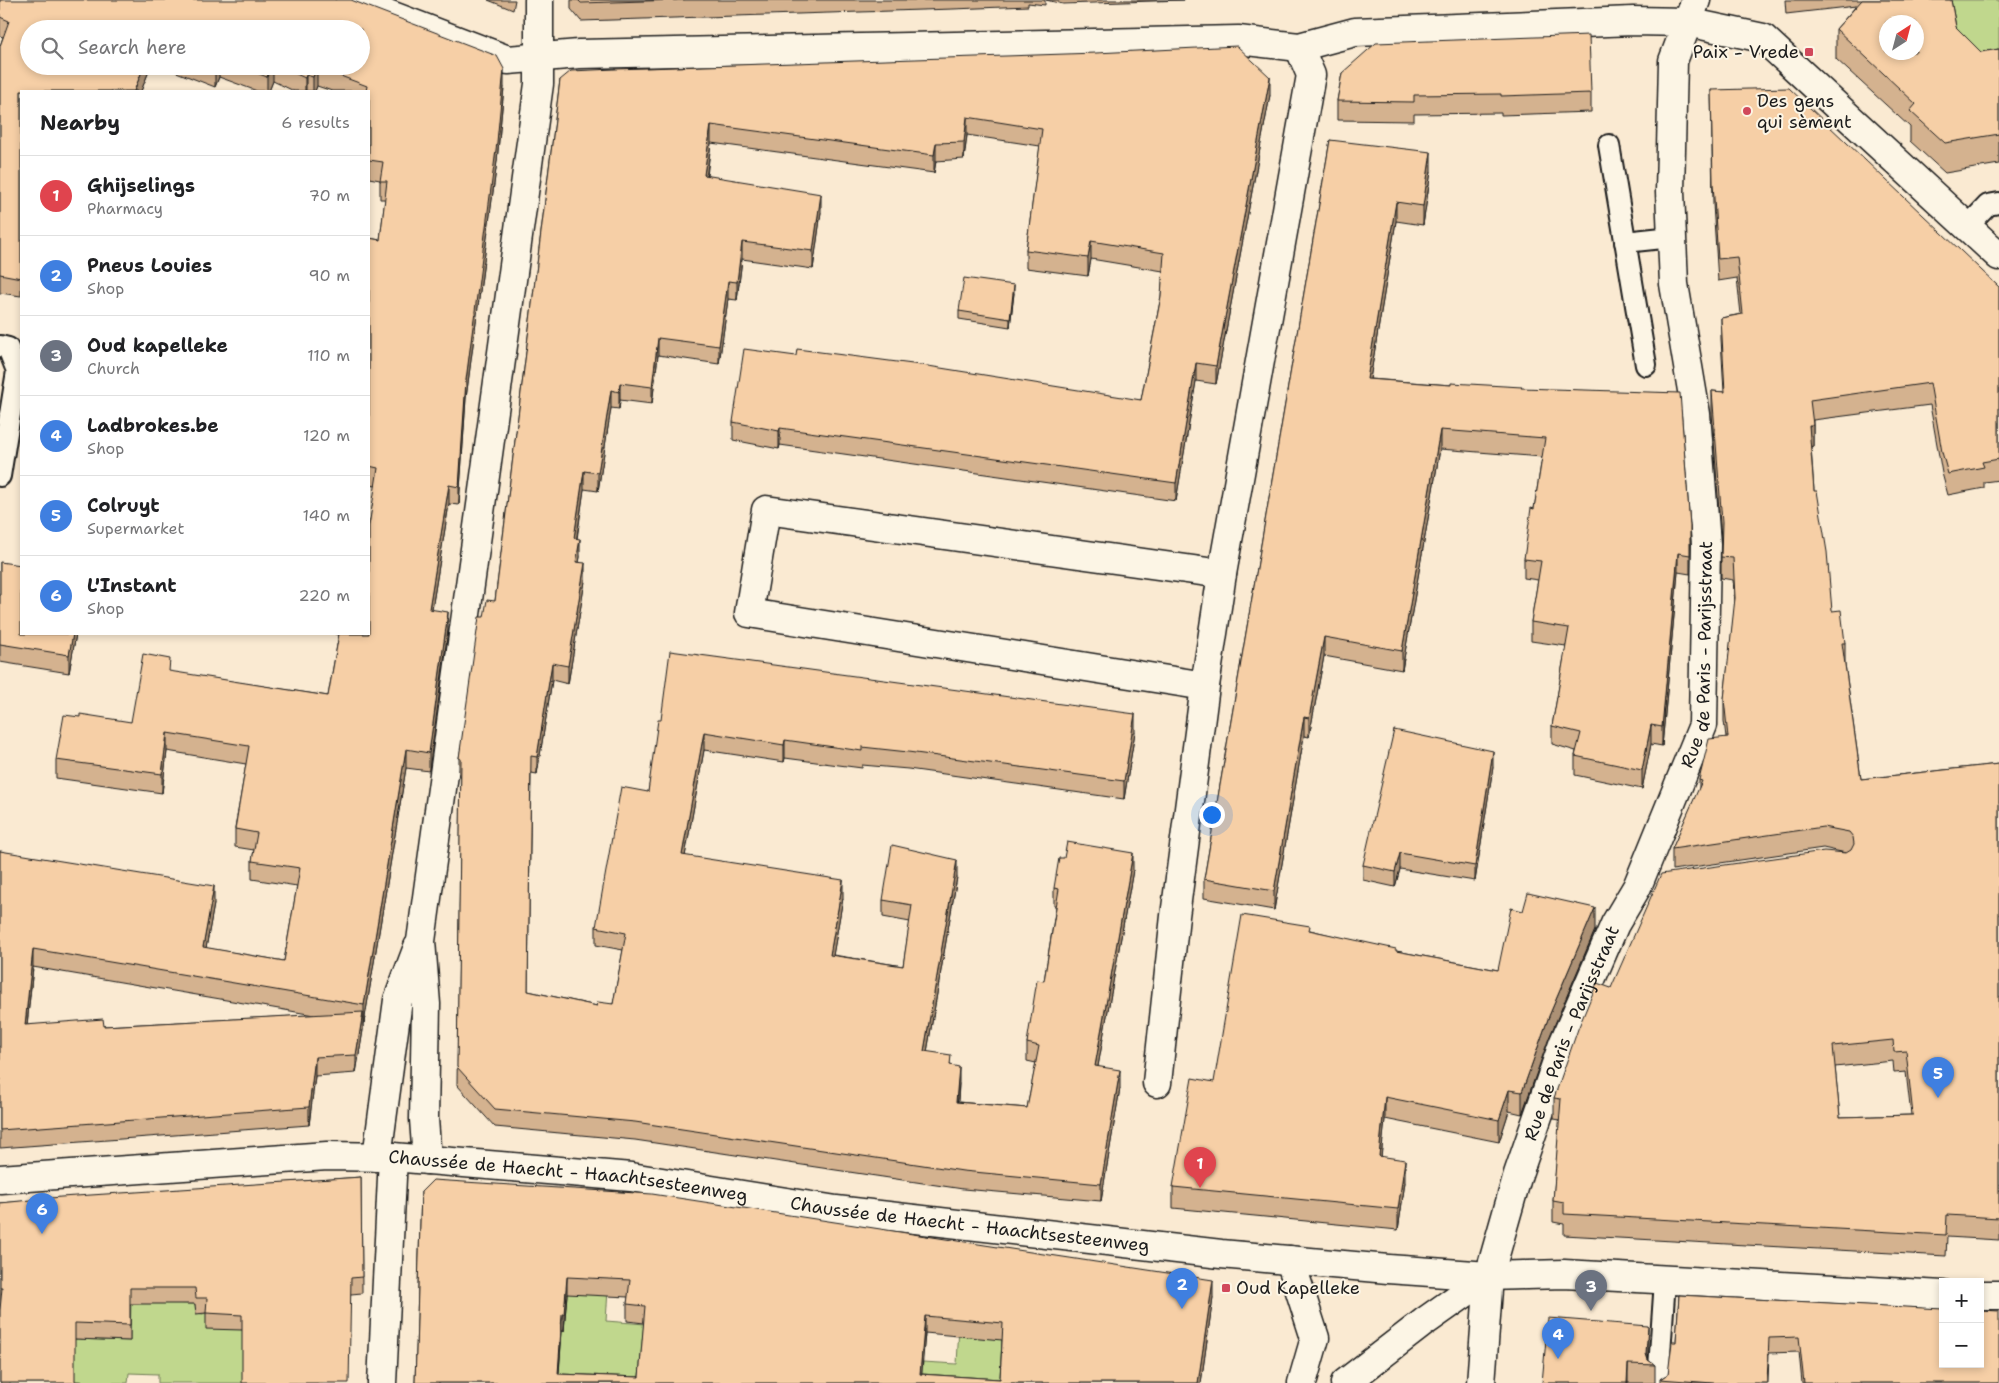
<!DOCTYPE html>
<html lang="en">
<head>
<meta charset="utf-8">
<style>
  :root { --surface:#fff; --page:#f6f6f6; --text:#202124; --muted:#757577; --line:#e0e0e0; --accent:#db2777 }
  body { margin:0; font-family:"Shantell Sans",sans-serif; background:var(--page); color:var(--text) }
  .controls { position:absolute; right:15px; bottom:15px; display:grid; overflow:hidden; border-radius:0px; box-shadow:0 2px 8px #0003 }
  .controls button { width:45px; height:45px; display:grid; place-items:center; padding:0; border:0; border-bottom:1px solid var(--line); background:var(--surface); color:var(--text); font:25px sans-serif }
  .compass { position:absolute; left:1879px; top:15px; width:45px; height:45px; border-radius:50%; background:var(--surface); box-shadow:0 2px 8px #0003; rotate:36deg }
  .you { position:absolute; left:1211px; top:814px; width:18px; height:18px; margin:-12px; border:4px solid #fff; border-radius:50%; background:#1a73e8; box-shadow:0 0 0 8px #1a73e833 }
  .badge { display:grid; place-items:center; width:32px; height:32px; border-radius:50%; background:var(--accent); color:#fff; font-size:16px; font-weight:700 }
  .pin { position:absolute; translate:-50% -41px; filter:drop-shadow(0 1px 2px #0008) }
  .pin::after { content:''; position:absolute; top:26px; width:18px; height:15px; background:inherit; clip-path:polygon(0 0,100% 0,50% 100%) }
  .list { margin:0; padding:0; list-style:none }
  h2 { display:flex; justify-content:space-between; align-items:center; height:65px; margin:0; padding:0 20px; font-size:21px }
  h2 small { font-size:16px; font-weight:400; color:var(--muted) }
  .list li { display:grid; grid-template-columns:32px 1fr auto; gap:15px; align-items:center; box-sizing:border-box; height:80px; padding:0 20px; border-top:1px solid var(--line) }
  .list b { display:block; font-size:19px; white-space:nowrap }
  .list p { margin:0; font-size:16px; white-space:nowrap; color:var(--muted) }
  .list em { font-size:16px; font-style:normal; color:var(--muted) }
  .icon { flex:none; width:28px; height:28px; fill:none; stroke:currentColor; stroke-width:2; stroke-linecap:round; stroke-linejoin:round }
  .map { position:relative; flex:none; width:1999px; height:1383px; overflow:hidden }
  .search { position:absolute; background:var(--surface); box-shadow:0 2px 8px #0003; left:20px; top:20px; width:350px; height:55px; display:flex; align-items:center; gap:12px; box-sizing:border-box; padding:0 18px; border-radius:28px; color:var(--muted); font-size:19px }
  .panel { position:absolute; background:var(--surface); box-shadow:0 2px 8px #0003; left:20px; top:90px; width:350px; height:545px; border-radius:0px }
  .map>svg:first-child { display:block }
  .green { fill:#c0d78d; stroke:#6e7a54 }
  .lines { fill:none; stroke-linecap:round; stroke-linejoin:round }
  .lane-casing { stroke:#1c1c1c; stroke-width:24 }
  .street-casing { stroke:#1c1c1c; stroke-width:31 }
  .secondary-casing { stroke:#1c1c1c; stroke-width:31 }
  .lane { stroke:#fcf5e5; stroke-width:20 }
  .street { stroke:#fcf5e5; stroke-width:28 }
  .secondary { stroke:#fcf5e5; stroke-width:28 }
  .wall { fill:#d4b28f; stroke:#1c1c1c; fill-rule:evenodd }
  .shaded-wall { fill:#ac9174; stroke:#1c1c1c }
  .building { fill:#f6cfa6; stroke:#1c1c1c; fill-rule:evenodd }
  .poi-dot { fill:#d1495b; stroke:#fcf5e5; stroke-width:2 }
  .labels { text-anchor:middle; stroke-width:4; stroke-linejoin:round; paint-order:stroke }
  .poi-label { font-size:18px; fill:#1c1c1c; stroke:#fcf5e5; text-anchor:start }
  .street-label { font-size:18px; fill:#1c1c1c; stroke:#fcf5e5 }
</style>
</head>
<body>
<div class="map">
<svg width="1999" height="1383" viewBox="0 0 1999 1383">
  <rect width="100%" height="100%" fill="#faead2"/>
  <filter id="ink" filterUnits="userSpaceOnUse"><feTurbulence type="fractalNoise" baseFrequency=".02" numOctaves="2"/><feDisplacementMap in="SourceGraphic" scale="10" xChannelSelector="R" yChannelSelector="G"/><feConvolveMatrix kernelMatrix="1 2 1 2 8 2 1 2 1" color-interpolation-filters="sRGB"/></filter>
  <g filter="url(#ink)">
    <g class="green">
      <polygon points="1947,0 1999,0 1999,79 1966,74"/>
      <polygon points="472,1280 608,1290 606,1321 645,1324 640,1383 558,1383"/>
      <polygon points="242,1292 261,1383 158,1383 158,1374 129,1373 128,1383 0,1383 75,1339 130,1341 131,1302 195,1304 196,1313 203,1314"/>
      <polygon points="1004,1321 1025,1383 921,1383 923,1362 957,1364 959,1327"/>
    </g>
    <g class="lines">
      <g class="lane-casing">
        <g id="lane">
          <polyline points="1609,145 1646,365"/>
          <polyline points="1967,227 1988,205 1999,203"/>
          <polyline points="1625,242 1672,237"/>
          <polyline points="0,346 8,348 17,371 0,476"/>
          <polyline points="1658,1383 1665,1280"/>
        </g>
      </g>
      <g class="street-casing">
        <g id="street">
          <polyline points="351,0 508,60 579,54 1238,40 1299,47 1355,32 1633,21 1687,22 1763,38 1999,256"/>
          <polyline points="1205,686 749,613 766,510 1222,574"/>
          <polyline points="1157,1083 1175,916 1205,686 1222,574 1311,75 1299,47"/>
          <polyline points="377,1157 398,1000 418,947"/>
          <polyline points="427,1160 424,1119 426,1004 421,941 539,84 539,0"/>
          <polyline points="1290,1260 1315,1338 1302,1383"/>
          <polyline points="382,1383 393,1157"/>
          <polyline points="1345,1383 1424,1322 1489,1276"/>
          <path id="s1" d="M1481,1383L1489,1276L1518,1174L1563,1044L1615,924L1637,887L1703,725L1706,544L1696,414L1674,284L1670,192L1673,61L1696,0"/>
        </g>
      </g>
      <g class="secondary-casing">
        <g id="secondary">
          <path id="s2" d="M0,1179L327,1156L393,1157L631,1177L836,1210L1221,1254L1388,1269L1489,1276L1564,1274L1943,1295"/>
          <polyline points="1980,1295 1999,1295"/>
        </g>
      </g>
      <use href="#lane" class="lane"/>
      <use href="#street" class="street"/>
      <use href="#secondary" class="secondary"/>
    </g>
    <g class="wall">
      <path d="M0,0L504,87L497,161L466,398L459,505L449,504L432,609L448,630L429,771L406,768L364,1023H363V1030L356,1073L315,1076L309,1125L0,1148V851L214,904L206,948L284,961L297,886L252,879V861L254,850L235,847V829L246,764L167,751L162,793L56,778V760L131,722L170,672L328,696L339,634H335H369V526L376,486L369,485V238L380,240L385,199H380V180L369,178V91H332L317,86L315,91H294L273,81L269,91H257L219,77L215,87L161,66H361L29,29L151,66L141,91H21V296L0,293V46L3,37L0,36ZM33,967L314,1015L104,1026L27,1025Z"/>
      <polygon points="488,0 515,0 513,10"/>
      <polygon points="571,0 1045,0 1045,5 1028,3 1028,6 953,9 581,21 571,9"/>
      <polygon points="1046,0 1184,0 1063,4"/>
      <polygon points="1785,0 1951,0 1956,27 1981,52 1999,49 1999,164 1945,173 1910,141 1910,127 1836,59 1836,29 1856,6 1786,14"/>
      <polygon points="1342,73 1591,93 1591,112 1501,115 1501,113 1414,114 1414,121 1337,120 1337,101"/>
      <polygon points="560,80 1270,95 1216,384 1196,381 1176,501 780,445 779,449 733,440 733,422 1141,400 1161,296 1163,271 1091,259 1088,276 1026,268 1026,250 1040,146 967,135 964,159 936,161 934,173 711,143 707,176 821,212 813,269 742,259 737,300 728,299 719,364 658,355 652,404 620,400 619,409 611,408 598,491 584,489 577,539 580,557 579,562 585,581 568,684 552,680 537,774 531,773 528,991 597,1006 613,1004 623,950 596,945 596,927 648,792 661,720 1135,732 1124,799 908,769 862,765 862,768 785,758 784,762 704,750 685,856 843,898 833,955 903,966 910,922 883,917 883,900 957,877 927,1052 951,1065 959,1084 958,1102 1027,1108 1036,1063 1027,1061 1027,1043 1044,981 1056,906 1054,906 1054,888 1133,870 1098,1066 1120,1088 1101,1201 963,1189 635,1140 495,1127 457,1085 461,776 459,776 459,758 484,617 495,601"/>
      <path d="M1711,90L1975,265L1999,287V480L1984,482V488L1948,495L1942,473L1930,405L1813,420V446H1811L1814,491L1832,611L1845,643V664L1861,779L1999,764V1240L1947,1237L1946,1256L1564,1235V1224L1553,1222V1201L1560,1120L1554,1119V1098L1611,988L1846,853L1823,848L1672,870V849L1699,789V780L1726,737L1724,721V699L1735,604L1733,580L1721,578V539L1712,413V391L1724,392L1721,339V318L1741,314L1737,278L1718,281L1713,204ZM1893,1061L1894,1073L1906,1072L1911,1115L1840,1117L1835,1067Z"/>
      <polygon points="1330,140 1431,171 1423,225 1396,221 1370,379 1451,385 1521,388 1690,526 1690,574 1678,572 1662,746 1651,744 1642,789 1575,775 1575,756 1576,751 1552,744 1552,726 1566,646 1531,641 1531,622 1538,580 1524,578 1524,559 1534,509 1542,457 1440,449 1402,670 1324,656 1309,737 1304,736 1274,910 1204,898 1204,879"/>
      <polygon points="1014,293 1010,327 959,319 959,311"/>
      <polygon points="0,562 76,634 69,673 0,662"/>
      <polygon points="1493,767 1475,881 1400,869 1395,887 1363,880 1363,865"/>
      <polygon points="1310,930 1396,951 1498,970 1595,930 1549,1038 1522,1114 1509,1111 1499,1142 1385,1119 1381,1156 1405,1182 1398,1230 1173,1208 1173,1187"/>
      <polygon points="361,1177 362,1293 351,1294 242,1330 206,1329 206,1313 196,1314 195,1304 130,1304 130,1341 75,1339 0,1383 0,1203"/>
      <path d="M421,1192L1213,1297L1201,1383H415ZM567,1294L628,1297L627,1304V1321L644,1323L639,1377L559,1374L562,1331H564ZM925,1333L1002,1340L1000,1379L921,1374Z"/>
      <polygon points="1679,1295 1999,1383 1802,1383 1799,1352 1769,1353 1768,1383 1660,1383 1660,1379 1668,1374 1676,1342"/>
      <polygon points="1648,1355 1648,1360 1655,1365 1655,1383 1542,1383"/>
    </g>
    <g class="shaded-wall">
      <polygon points="144,66 151,66 141,91 134,91"/>
      <polygon points="216,66 219,66 219,77 215,87 215,69"/>
      <polygon points="271,66 273,66 273,81 269,91 267,91 267,77"/>
      <polygon points="317,67 317,86 315,91 313,91 313,77"/>
      <polygon points="504,69 504,87 497,161 466,398 459,505 459,487 466,380"/>
      <polygon points="306,75 306,91 305,91 305,78"/>
      <polygon points="1270,77 1270,95 1216,384 1216,366"/>
      <polygon points="967,117 967,135 964,159 964,142"/>
      <polygon points="711,125 711,143 704,193 704,175"/>
      <polygon points="936,143 936,161 934,173 934,155"/>
      <polygon points="1431,152 1431,171 1423,225 1423,206"/>
      <polygon points="821,194 821,212 813,269 813,251"/>
      <polygon points="1396,202 1396,221 1367,397 1367,379"/>
      <polygon points="1091,241 1091,259 1088,276 1088,258"/>
      <polygon points="742,242 742,259 737,300 737,282"/>
      <polygon points="728,281 728,299 719,364 719,346"/>
      <polygon points="1014,285 1014,293 1010,327 1010,319"/>
      <polygon points="658,338 658,355 652,404 652,387"/>
      <polygon points="1196,363 1196,381 1176,501 1176,483"/>
      <polygon points="620,383 620,400 619,409 619,392"/>
      <polygon points="611,390 611,408 598,491 598,473"/>
      <polygon points="1809,425 1813,425 1813,446 1809,447"/>
      <polygon points="780,428 780,445 779,449 779,431"/>
      <polygon points="1440,430 1440,449 1402,670 1402,651"/>
      <polygon points="584,471 584,489 574,556 574,538"/>
      <polygon points="449,485 449,504 429,627 429,609"/>
      <polygon points="580,539 580,557 576,580 576,562"/>
      <polygon points="1678,553 1678,572 1662,746 1662,727"/>
      <polygon points="585,563 585,581 568,684 568,666"/>
      <polygon points="448,612 448,630 429,771 429,753"/>
      <polygon points="73,634 76,634 69,673 69,655"/>
      <polygon points="1324,637 1324,656 1309,737 1309,718"/>
      <polygon points="552,663 552,680 537,774 537,757"/>
      <polygon points="1135,714 1135,732 1124,799 1124,781"/>
      <polygon points="1304,717 1304,736 1274,910 1274,891"/>
      <polygon points="1651,725 1651,744 1642,789 1642,770"/>
      <polygon points="704,732 704,750 682,873 682,855"/>
      <polygon points="167,733 167,751 162,793 162,774"/>
      <polygon points="785,740 785,758 784,762 784,745"/>
      <polygon points="406,749 406,768 364,1023 364,1005"/>
      <polygon points="1493,751 1493,767 1475,881 1475,866"/>
      <polygon points="1133,853 1133,870 1095,1083 1095,1066"/>
      <polygon points="1400,853 1400,869 1395,887 1395,872"/>
      <polygon points="957,860 957,877 924,1069 924,1051"/>
      <polygon points="843,880 843,898 830,973 830,955"/>
      <polygon points="214,886 214,904 203,965 203,947"/>
      <polygon points="1595,908 1595,930 1549,1038 1522,1114 1522,1092 1549,1016"/>
      <polygon points="33,949 33,967 25,1044 25,1025"/>
      <polygon points="363,1012 363,1030 356,1073 356,1055"/>
      <polygon points="315,1057 315,1076 309,1125 309,1107"/>
      <polygon points="959,1067 959,1084 956,1120 956,1102"/>
      <polygon points="1120,1070 1120,1088 1101,1201 1101,1184"/>
      <polygon points="1509,1090 1509,1111 1499,1142 1499,1120"/>
      <polygon points="1385,1097 1385,1119 1379,1178 1379,1156"/>
      <polygon points="1405,1160 1405,1182 1398,1230 1398,1209"/>
      <polygon points="567,1277 567,1294 564,1331 564,1314"/>
      <polygon points="1213,1280 1213,1297 1201,1383 1198,1383"/>
      <polygon points="562,1314 562,1331 558,1383 558,1374"/>
      <polygon points="925,1316 925,1333 921,1383 920,1374"/>
      <polygon points="1648,1326 1648,1355 1647,1365 1646,1354"/>
      <polygon points="1628,1364 1628,1383 1627,1383"/>
    </g>
    <g class="building">
      <polygon points="0,0 351,0 497,56 504,69 497,142 466,380 459,487 449,485 429,609 448,612 429,753 406,749 364,1005 33,949 25,1025 103,1019 104,1026 363,1012 356,1055 315,1057 309,1107 0,1130 0,851 214,886 203,947 284,961 300,868 252,861 257,833 235,829 249,746 167,733 162,774 56,760 64,715 80,717 80,714 131,722 143,654 170,659 169,671 328,696 339,634 369,634 369,526 378,468 369,466 369,238 380,240 387,181 380,181 383,162 369,160 369,91 366,91 367,86 317,67 313,77 306,75 305,78 279,66 361,66 361,29 29,29 29,66 144,66 134,91 21,91 21,278 0,274 0,46 9,21 0,17"/>
      <polygon points="578,0 677,0 581,3"/>
      <path d="M1862,0H1951L1956,27L1981,52L1999,49V134L1945,143L1910,111L1916,104L1836,29ZM1886,22H1916V52H1886Z"/>
      <polygon points="1589,35 1591,93 1501,96 1501,94 1414,95 1414,102 1337,101 1342,73 1376,43"/>
      <polygon points="1237,46 1270,77 1216,366 1196,363 1176,483 780,428 779,431 733,422 744,349 796,356 797,349 928,366 1141,400 1161,296 1164,253 1091,241 1088,258 1026,250 1042,129 967,117 964,142 936,143 934,155 711,125 704,175 821,194 813,251 742,242 737,282 728,281 719,346 658,338 652,387 620,383 619,392 611,390 598,473 584,471 574,538 580,539 576,562 585,563 568,666 552,663 537,757 531,756 528,991 597,1006 598,1002 613,1004 626,933 596,927 621,787 648,792 658,720 661,720 670,651 1135,714 1124,781 908,752 862,747 862,751 785,740 784,745 704,732 682,855 843,880 830,955 903,966 912,905 883,900 892,845 957,860 924,1051 951,1055 950,1065 959,1067 956,1102 1027,1108 1039,1046 1027,1043 1037,980 1044,981 1059,889 1054,888 1059,858 1064,858 1067,842 1133,853 1095,1066 1120,1070 1101,1184 963,1171 635,1122 495,1109 457,1067 461,759 459,758 479,617 484,617 487,600 495,601 560,80 571,71 615,69 1096,53"/>
      <polygon points="208,66 216,66 215,69"/>
      <polygon points="239,66 271,66 267,77"/>
      <path d="M1789,88L1999,287V459L1982,462L1984,467L1948,474L1942,452L1930,383L1810,400L1813,425H1809L1814,491H1817L1827,552L1832,611L1841,610L1845,643H1842L1861,779L1999,764V1218L1947,1215L1946,1235L1564,1214V1203L1553,1201L1561,1099L1554,1098L1578,1029L1597,983L1611,988L1661,874L1824,851L1846,853L1851,850L1854,844L1853,837L1849,832L1823,827L1672,849L1702,781L1699,780L1709,739L1728,737L1724,699L1735,598L1733,558L1721,557L1722,522L1712,391L1725,392L1721,318L1743,314L1737,257L1718,259L1713,183L1711,90ZM1893,1040L1894,1052L1906,1051L1913,1115L1840,1117L1833,1046Z"/>
      <polygon points="1330,140 1431,152 1423,206 1396,202 1367,379 1451,385 1451,383 1522,387 1521,388 1680,393 1690,526 1690,555 1678,553 1662,727 1651,725 1642,770 1575,756 1581,733 1552,726 1569,628 1531,622 1541,561 1524,559 1531,508 1534,509 1545,438 1440,430 1402,651 1324,637 1309,718 1304,717 1274,891 1204,879"/>
      <polygon points="964,278 1014,285 1010,319 959,311"/>
      <polygon points="0,562 21,565 21,634 73,634 69,655 0,644"/>
      <polygon points="1394,730 1493,751 1475,866 1400,853 1395,872 1363,865"/>
      <polygon points="1528,893 1595,908 1549,1016 1522,1092 1509,1090 1499,1120 1385,1097 1379,1156 1405,1160 1398,1209 1173,1187 1192,1078 1214,1082 1242,915 1310,926 1309,930 1396,949 1396,951 1498,970 1511,908 1523,911"/>
      <polygon points="361,1177 362,1277 351,1278 349,1383 242,1383 242,1315 206,1313 207,1298 196,1298 195,1288 130,1288 130,1325 75,1323 75,1381 108,1383 0,1383 0,1310 2,1288 0,1288 0,1203 61,1197"/>
      <path d="M433,1180L652,1194L1213,1280L1198,1383H415L421,1192ZM567,1277L630,1280L627,1304L645,1306L639,1377L558,1374L562,1314H564ZM925,1316L1003,1323L1000,1379L920,1374Z"/>
      <polygon points="1679,1295 1943,1309 1943,1364 1980,1364 1980,1310 1999,1311 1999,1383 1804,1383 1799,1337 1769,1338 1767,1383 1713,1383 1660,1379 1668,1374 1672,1342 1676,1342"/>
      <polygon points="1548,1318 1648,1326 1646,1354 1648,1360 1655,1365 1628,1364 1627,1383 1542,1383"/>
    </g>
  </g>
  <g class="poi-dot">
    <rect x="1804" y="47" width="10" height="10" rx="2.5"/>
    <circle cx="1747" cy="111" r="5"/>
    <rect x="1221" y="1283" width="10" height="10" rx="2.5"/>
  </g>
  <g class="labels">
    <g class="poi-label">
      <text x="1799" y="58" text-anchor="end">Paix - Vrede</text>
      <text x="1757" y="107">Des gens<tspan x="1757" dy="21">qui sèment</tspan></text>
      <text x="1236" y="1294">Oud Kapelleke</text>
    </g>
    <g class="street-label">
      <text dy="6" stroke="none"><textPath href="#s1" startOffset="769">Rue de Paris - Parijsstraat</textPath></text>
      <text dy="6" stroke="none"><textPath href="#s1" startOffset="364">Rue de Paris - Parijsstraat</textPath></text>
      <text dy="6" stroke="none"><textPath href="#s2" startOffset="570">Chaussée de Haecht - Haachtsesteenweg</textPath></text>
      <text dy="6" stroke="none"><textPath href="#s2" startOffset="975">Chaussée de Haecht - Haachtsesteenweg</textPath></text>
    </g>
  </g>
</svg>
<div class="controls">
<button>+</button>
<button>−</button>
</div>
<svg class="compass" viewBox="-18 -18 36 36"><path d="M0-13l5 13h-10z" fill="#e53935"/><path d="M0 13l5-13h-10z" fill="#757577"/></svg>
<div class="you"></div>
<div class="pin badge" style="left:1200px;top:1188px;background:#e0444e">1</div>
<div class="pin badge" style="left:1182px;top:1309px;background:#3f7fe0">2</div>
<div class="pin badge" style="left:1591px;top:1311px;background:#6b7280">3</div>
<div class="pin badge" style="left:1558px;top:1359px;background:#3f7fe0">4</div>
<div class="pin badge" style="left:1938px;top:1098px;background:#3f7fe0">5</div>
<div class="pin badge" style="left:42px;top:1234px;background:#3f7fe0">6</div>
<div class="search"><svg class="icon" aria-label="search" viewBox="0 0 24 24"><circle cx="10" cy="10" r="6"/><path d="M15 15l6 6"/></svg>Search here</div>
<section class="panel">
<h2>Nearby<small>6 results</small></h2>
<ul class="list">
<li><span class="badge" style="background:#e0444e">1</span><div><b>Ghijselings</b><p>Pharmacy</p></div><em>70 m</em></li>
<li><span class="badge" style="background:#3f7fe0">2</span><div><b>Pneus Louies</b><p>Shop</p></div><em>90 m</em></li>
<li><span class="badge" style="background:#6b7280">3</span><div><b>Oud kapelleke</b><p>Church</p></div><em>110 m</em></li>
<li><span class="badge" style="background:#3f7fe0">4</span><div><b>Ladbrokes.be</b><p>Shop</p></div><em>120 m</em></li>
<li><span class="badge" style="background:#3f7fe0">5</span><div><b>Colruyt</b><p>Supermarket</p></div><em>140 m</em></li>
<li><span class="badge" style="background:#3f7fe0">6</span><div><b>L'Instant</b><p>Shop</p></div><em>220 m</em></li>
</ul>
</section>
</div>
</body>
</html>
